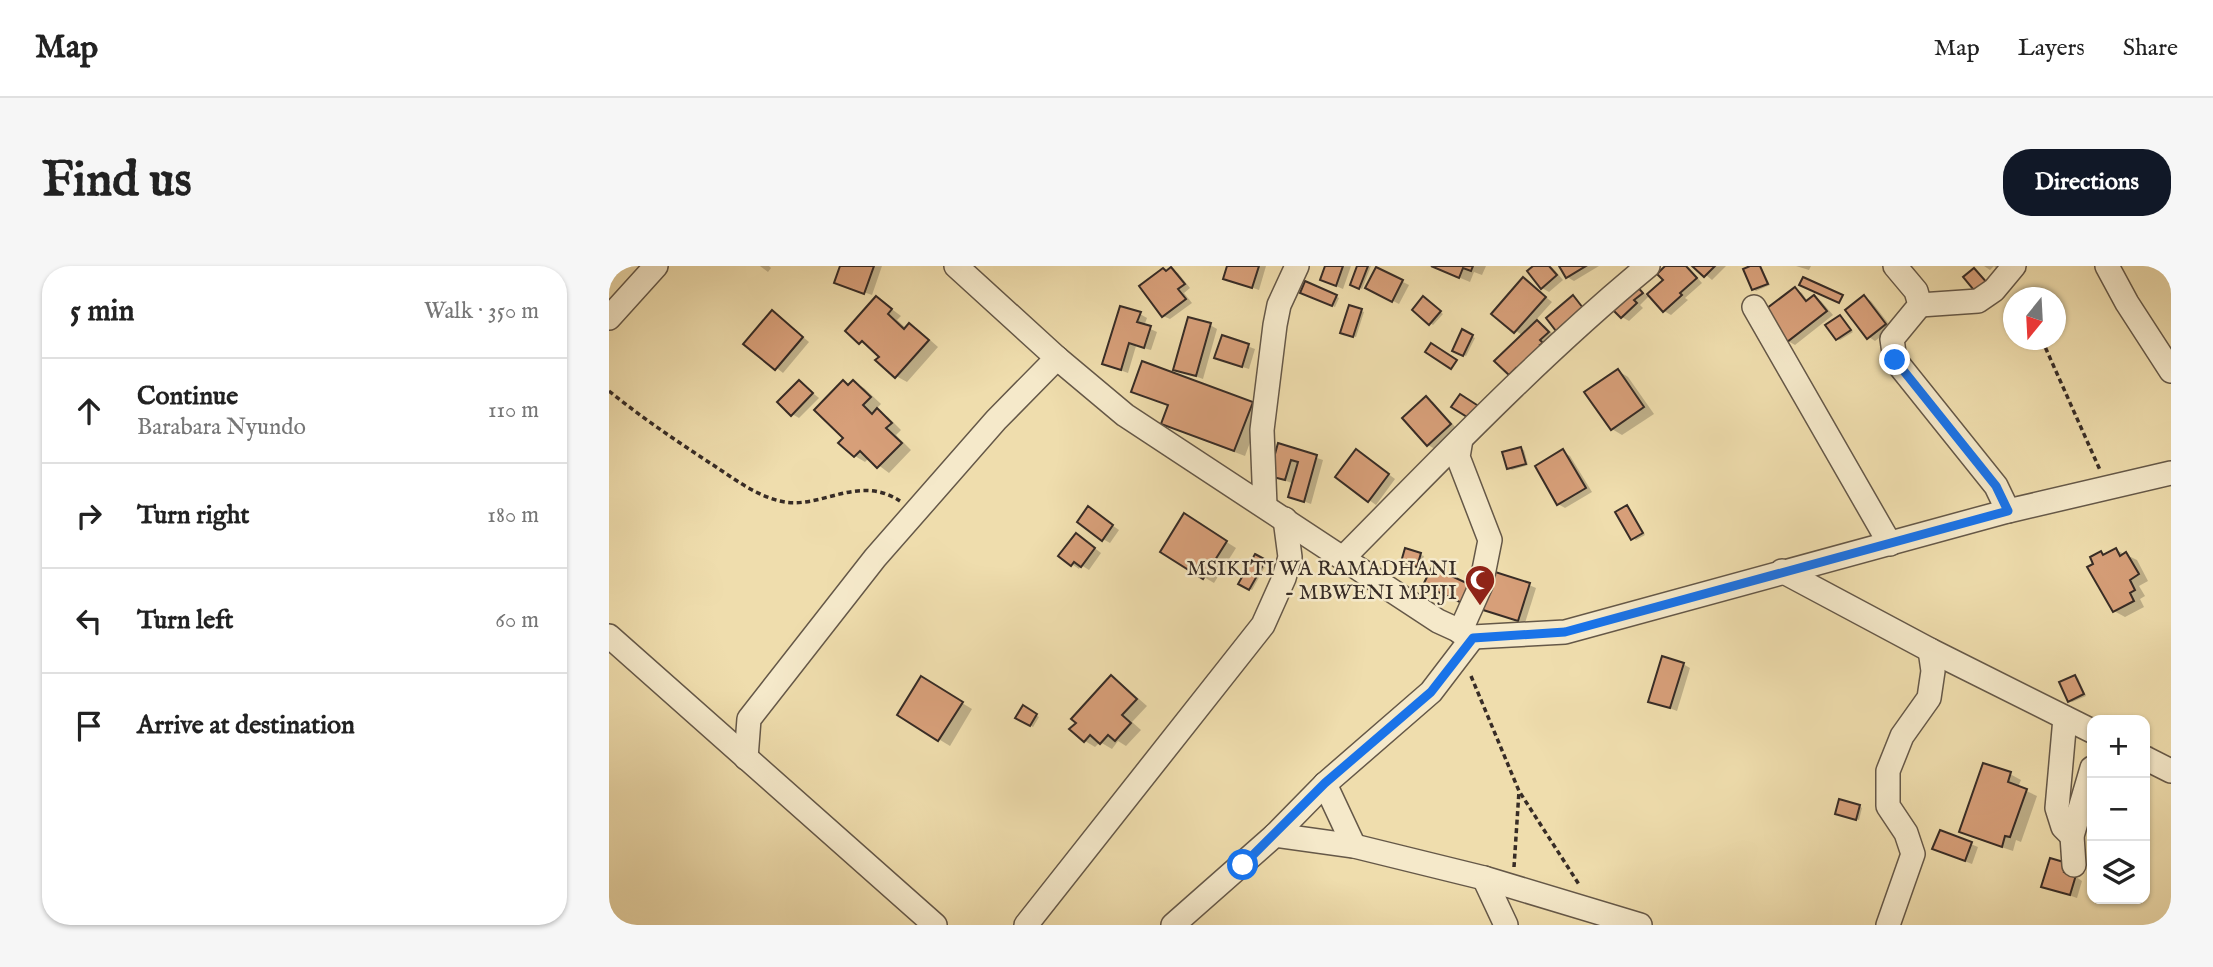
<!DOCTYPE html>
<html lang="en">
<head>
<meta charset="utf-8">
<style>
  :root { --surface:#fff; --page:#f6f6f6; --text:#222; --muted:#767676; --line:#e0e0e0; --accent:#111827 }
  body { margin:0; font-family:"IM FELL English",serif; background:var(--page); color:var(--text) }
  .controls { position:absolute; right:21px; bottom:21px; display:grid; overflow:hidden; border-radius:14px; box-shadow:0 2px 5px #0004 }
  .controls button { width:63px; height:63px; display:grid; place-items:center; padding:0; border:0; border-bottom:2px solid var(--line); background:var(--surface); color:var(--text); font:35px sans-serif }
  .compass { position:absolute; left:1394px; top:21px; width:63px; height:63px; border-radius:50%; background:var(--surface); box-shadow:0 2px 5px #0004; rotate:198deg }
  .stop { position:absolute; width:21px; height:21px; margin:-16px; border:5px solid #1a73e8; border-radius:50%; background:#fff }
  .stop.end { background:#1a73e8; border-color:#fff; box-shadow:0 2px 7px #0008 }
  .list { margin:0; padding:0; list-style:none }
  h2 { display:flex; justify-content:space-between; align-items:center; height:91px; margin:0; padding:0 28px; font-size:30px }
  h2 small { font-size:23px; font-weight:400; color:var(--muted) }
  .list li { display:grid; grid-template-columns:46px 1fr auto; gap:21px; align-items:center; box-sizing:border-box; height:105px; padding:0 28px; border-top:2px solid var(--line) }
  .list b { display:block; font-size:26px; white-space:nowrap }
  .list p { margin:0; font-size:23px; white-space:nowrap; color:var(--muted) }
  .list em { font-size:23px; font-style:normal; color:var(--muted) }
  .icon { flex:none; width:38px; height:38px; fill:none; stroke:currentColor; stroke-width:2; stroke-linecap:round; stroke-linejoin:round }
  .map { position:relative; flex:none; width:1562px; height:659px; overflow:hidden; border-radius:28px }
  header { display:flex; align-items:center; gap:42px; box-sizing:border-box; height:98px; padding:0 35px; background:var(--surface); border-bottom:2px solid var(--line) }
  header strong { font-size:33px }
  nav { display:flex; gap:38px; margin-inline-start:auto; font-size:24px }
  .intro { display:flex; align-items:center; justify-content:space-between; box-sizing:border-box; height:168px; padding:0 42px }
  h1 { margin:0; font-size:49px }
  .button { padding:18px 32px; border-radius:28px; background:var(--accent); color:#fff; font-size:24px; font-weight:700 }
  main { display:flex; gap:42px; padding:0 42px }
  aside { flex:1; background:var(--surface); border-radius:28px; box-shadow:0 2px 5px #0004 }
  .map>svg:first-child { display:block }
  .shadow { fill:#0003 }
  .building { fill:#d79f79; stroke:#372c26; stroke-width:2 }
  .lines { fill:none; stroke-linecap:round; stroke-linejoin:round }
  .street-casing { stroke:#655848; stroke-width:26 }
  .path { stroke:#372c26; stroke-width:3.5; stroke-dasharray:5 3.5; stroke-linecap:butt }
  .street { stroke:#f5e9ca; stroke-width:23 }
  .route { stroke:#1a73e8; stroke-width:9 }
  .labels { text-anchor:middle; stroke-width:5; stroke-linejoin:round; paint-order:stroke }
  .poi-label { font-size:21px; fill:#372c26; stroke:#f5e9ca; text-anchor:end }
</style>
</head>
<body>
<header>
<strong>Map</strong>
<nav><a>Map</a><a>Layers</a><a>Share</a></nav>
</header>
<div class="intro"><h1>Find us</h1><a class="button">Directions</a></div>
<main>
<aside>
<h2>5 min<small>Walk · 350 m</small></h2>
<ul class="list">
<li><svg class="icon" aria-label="ahead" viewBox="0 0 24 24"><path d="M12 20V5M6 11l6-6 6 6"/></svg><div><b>Continue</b><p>Barabara Nyundo</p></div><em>110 m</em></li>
<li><svg class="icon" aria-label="right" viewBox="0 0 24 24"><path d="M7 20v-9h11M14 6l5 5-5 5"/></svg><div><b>Turn right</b></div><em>180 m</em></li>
<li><svg class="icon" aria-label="left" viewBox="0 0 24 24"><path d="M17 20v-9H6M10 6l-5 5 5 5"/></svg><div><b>Turn left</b></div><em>60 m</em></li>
<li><svg class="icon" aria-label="arrive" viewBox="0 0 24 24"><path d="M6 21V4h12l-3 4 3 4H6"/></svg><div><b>Arrive at destination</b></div></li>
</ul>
</aside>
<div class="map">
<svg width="1562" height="659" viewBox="0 0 1562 659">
  <rect width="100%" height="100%" fill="#efddad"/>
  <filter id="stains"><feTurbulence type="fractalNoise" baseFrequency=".00286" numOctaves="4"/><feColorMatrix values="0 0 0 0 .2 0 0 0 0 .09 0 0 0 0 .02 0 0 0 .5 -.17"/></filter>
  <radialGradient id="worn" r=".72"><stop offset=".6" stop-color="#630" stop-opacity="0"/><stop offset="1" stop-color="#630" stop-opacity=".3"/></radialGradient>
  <g class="shadow">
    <polygon points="151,0 160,0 162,2 159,6"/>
    <polygon points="233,0 273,0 263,29 232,18"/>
    <polygon points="620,0 657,0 650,24 616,12"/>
    <polygon points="718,0 742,0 734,23 720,17"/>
    <polygon points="750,0 762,0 753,23 743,18"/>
    <polygon points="823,0 877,0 873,9 865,6 861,16"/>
    <polygon points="927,0 942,0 954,14 940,26 933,22"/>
    <polygon points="952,0 990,0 965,15 958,11"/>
    <polygon points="1059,0 1078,0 1093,17 1076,32 1079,34 1062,49 1055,45 1041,29 1031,39 1034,42 1020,55 1013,51 1026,20 1038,30 1056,14"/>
    <polygon points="1086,0 1117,0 1103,14"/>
    <polygon points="1146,0 1152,0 1161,19 1147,25 1144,23"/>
    <polygon points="1187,0 1202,0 1200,4"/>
    <polygon points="1375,0 1407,0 1389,5 1385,0 1381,4"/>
    <polygon points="563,3 569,7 581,22 575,27 583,37 561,53 554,50 558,6"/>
    <polygon points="768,3 800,19 790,38 759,22"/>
    <polygon points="914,13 943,36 926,55 936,60 946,70 908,112 901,108 914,70 885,48"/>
    <polygon points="1186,23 1193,27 1199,36 1206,31 1212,35 1224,49 1186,79 1179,75"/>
    <polygon points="696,28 727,30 730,32 726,41"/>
    <polygon points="1255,31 1262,35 1283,62 1266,75 1260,71"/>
    <polygon points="268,32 292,50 288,54 298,63 301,59 311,65 329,81 298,116 287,110 272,91 238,65"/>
    <polygon points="817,34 834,48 824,59 821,57"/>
    <polygon points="752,45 755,46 747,71 736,68"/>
    <polygon points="531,48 538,52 535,60 548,66 542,84 527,80 519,107 495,98"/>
    <polygon points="170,51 200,76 174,107 137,78"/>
    <polygon points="1231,51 1244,66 1231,74 1228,73"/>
    <polygon points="601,59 608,63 594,113 566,103"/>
    <polygon points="854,66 866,72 857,90 845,84"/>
    <polygon points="614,71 646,83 640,103 614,95"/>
    <polygon points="1009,105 1019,111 1045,148 1013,169 1003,163"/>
    <polygon points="190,116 210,132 190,152 183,148"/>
    <polygon points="244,116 255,122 272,138 266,144 279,151 292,164 287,169 302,184 280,207 260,192 256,196 246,190 236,172 240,120"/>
    <polygon points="524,125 643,138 653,144 636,190 565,163 554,157 561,140"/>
    <polygon points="817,132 824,136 848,163 826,183 819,179"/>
    <polygon points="670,179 714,194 702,238 681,230 685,218 662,209"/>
    <polygon points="912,183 915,184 919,199 903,204 900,202"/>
    <polygon points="954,186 961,190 983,226 956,242 949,238"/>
    <polygon points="754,189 786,213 767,239 728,211"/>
    <polygon points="1018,241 1036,269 1027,274 1024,272"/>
    <polygon points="486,247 510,264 501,277 494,273"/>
    <polygon points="586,256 627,282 605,317 595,311"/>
    <polygon points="474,273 492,287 480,304 472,299 470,303 451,290"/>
    <polygon points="797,284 815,290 811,301 797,296"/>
    <polygon points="1507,284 1528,294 1539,315 1530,320 1536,330 1531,333 1535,341 1516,351 1505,345 1487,298 1492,287 1497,289"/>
    <polygon points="647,290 658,297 643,324 631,318"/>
    <polygon points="920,319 927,322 916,357 880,346"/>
    <polygon points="1074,398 1081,402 1068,445 1042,435"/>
    <polygon points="1466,411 1469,412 1477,430 1463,436 1460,434"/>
    <polygon points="503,412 513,418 538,440 523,456 532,464 517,480 509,475 503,483 491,476 486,481 476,475"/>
    <polygon points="313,413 363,443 341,480 290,449"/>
    <polygon points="414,442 430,451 424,461 409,451"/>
    <polygon points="1401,508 1412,514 1409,521 1428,530 1412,576 1407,574 1404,585 1362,571 1352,565"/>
    <polygon points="1250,540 1253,542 1250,554 1231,549"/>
    <polygon points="1332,566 1369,581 1363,598 1332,586"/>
    <polygon points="1443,594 1473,615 1468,632 1434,620"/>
  </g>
  <g class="building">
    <polygon points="231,0 265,0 255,28 225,17"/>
    <polygon points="618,0 650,0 643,22 614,13"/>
    <polygon points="716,0 734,0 727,20 711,14"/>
    <polygon points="748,0 759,0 750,23 741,19"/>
    <polygon points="822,0 864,0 862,5 854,2 850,12"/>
    <polygon points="924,0 940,0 948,9 932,23 918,5"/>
    <polygon points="950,0 977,0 957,12"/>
    <polygon points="1056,0 1077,0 1088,12 1071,27 1073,29 1054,46 1038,28 1054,14 1048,8"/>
    <polygon points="1083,0 1106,0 1095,11"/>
    <polygon points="1141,0 1151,0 1159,18 1143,24 1134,3"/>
    <polygon points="562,1 576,18 569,23 577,33 553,51 530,20 554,2 557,5"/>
    <polygon points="767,1 794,14 783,36 756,22"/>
    <polygon points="1365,2 1380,19 1368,28 1354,11"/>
    <polygon points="914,11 937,31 905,67 882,48"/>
    <polygon points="1194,11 1234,29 1230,37 1190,19"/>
    <polygon points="696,15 728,29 723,40 691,27"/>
    <polygon points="1026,18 1034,27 1025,34 1028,37 1012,52 999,39"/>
    <polygon points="1186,21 1197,35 1205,29 1218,45 1178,76 1153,46"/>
    <polygon points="964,29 974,42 947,65 937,52"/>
    <polygon points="1255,29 1277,58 1258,73 1236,44"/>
    <polygon points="267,30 283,43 279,48 295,63 300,57 320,74 286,112 266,94 270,91 253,75 250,78 236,65"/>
    <polygon points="814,30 832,45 820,59 803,44"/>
    <polygon points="740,39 753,43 744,71 731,67"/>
    <polygon points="511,40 532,46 528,56 542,60 535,82 520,77 512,104 493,98"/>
    <polygon points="163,44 194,71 166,104 134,78"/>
    <polygon points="1231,49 1242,64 1227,74 1216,59"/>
    <polygon points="579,51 602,57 587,110 564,104"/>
    <polygon points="928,54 940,66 931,74 934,77 931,79 936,84 912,107 907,102 900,109 885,95"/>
    <polygon points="853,63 864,69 854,90 843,85"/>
    <polygon points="613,69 640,78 633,101 605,92"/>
    <polygon points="822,77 848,94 842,103 816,86"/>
    <polygon points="533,95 644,136 625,185 552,158 559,139 522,126"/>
    <polygon points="1009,103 1035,141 1002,164 975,126"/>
    <polygon points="190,114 204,127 182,150 168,136"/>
    <polygon points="234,114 239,119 244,114 262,131 254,139 263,148 268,142 283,157 277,162 293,177 268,202 251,185 245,191 229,177 234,172 205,144"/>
    <polygon points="851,128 871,141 863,154 842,141"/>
    <polygon points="817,130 842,158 818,180 793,152"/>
    <polygon points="669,177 708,189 695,236 679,231 689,196 682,194 676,214 660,210"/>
    <polygon points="912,181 917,198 898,203 893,186"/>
    <polygon points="747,183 780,208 759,236 726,211"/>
    <polygon points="954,183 977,222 948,239 926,200"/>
    <polygon points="1018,239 1034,267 1022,274 1006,246"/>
    <polygon points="479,240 504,259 493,275 468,256"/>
    <polygon points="575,247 618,275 594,313 551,286"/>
    <polygon points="467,267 486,282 472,301 465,296 462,300 449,290"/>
    <polygon points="796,282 812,287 808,301 792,296"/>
    <polygon points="1507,282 1511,290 1517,286 1530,308 1521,314 1526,324 1521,327 1525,335 1504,346 1478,301 1484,298 1481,291 1492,285 1494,289"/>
    <polygon points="646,288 657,294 640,324 629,318"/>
    <polygon points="823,301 864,320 855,338 814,319"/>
    <polygon points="883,305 921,317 909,355 871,343"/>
    <polygon points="1053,390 1075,397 1061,442 1039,436"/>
    <polygon points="502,409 528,433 513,449 522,457 506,475 499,469 491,478 481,469 475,476 460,463 467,457 462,453"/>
    <polygon points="1466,409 1475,428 1459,436 1450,416"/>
    <polygon points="312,410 354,436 329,475 288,449"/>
    <polygon points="414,439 428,448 421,460 406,452"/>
    <polygon points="1374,497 1402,506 1399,516 1418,523 1401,571 1396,570 1393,581 1350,566"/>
    <polygon points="1230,533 1251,539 1247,554 1226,548"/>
    <polygon points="1331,564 1363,576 1356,595 1323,583"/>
    <polygon points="1441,592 1458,597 1455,606 1467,609 1461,629 1432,621"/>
  </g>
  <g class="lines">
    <g class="street-casing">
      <g id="street">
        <polyline points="347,0 448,92 516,149 829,355 864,371 956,366 1399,245 1562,207"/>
        <polyline points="1286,0 1307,25 1311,39 1283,73 1286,94 1387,220 1399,245"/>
        <polyline points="1498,0 1518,37 1562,105"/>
        <polyline points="1311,39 1369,35 1385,24 1405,0"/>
        <polyline points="1145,41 1281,278"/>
        <polyline points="0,52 47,0"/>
        <polyline points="656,240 653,164 666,59 670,39 688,0"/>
        <path d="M735,291C833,192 931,89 1039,0"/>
        <polyline points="1173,305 1321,384 1483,465"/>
        <polyline points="851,366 872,319 881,274 849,191 852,173"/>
        <polyline points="0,370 326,659"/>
        <polyline points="1456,452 1448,542 1454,561 1463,570"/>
        <polyline points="137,492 140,453 266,292 387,154 448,92"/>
        <polyline points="1536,492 1562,505"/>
        <polyline points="716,518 745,580"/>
        <polyline points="666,569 745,580 875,612 1031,659"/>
        <polyline points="1465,599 1463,570 1483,502"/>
        <polyline points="875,612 897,659"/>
        <polyline points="417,659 654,359 675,312 681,291 676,253"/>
        <polyline points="564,659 666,569 716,518 822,426 864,371"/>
        <polyline points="1279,659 1304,588 1297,567 1279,540 1279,505 1293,470 1320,432 1324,405 1321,384"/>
      </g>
    </g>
    <g class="path">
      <polyline points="1433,74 1491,204"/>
      <path d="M0,125C32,151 66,174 101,197C123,211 145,229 171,235C211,245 248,207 291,235"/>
      <polyline points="862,410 910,525 971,620"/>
      <polyline points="905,601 910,525"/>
    </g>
    <use href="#street" class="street"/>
  </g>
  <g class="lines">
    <polyline class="route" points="634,599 716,517 822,426 864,372 956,366 1399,245 1387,220 1286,94"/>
  </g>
  <defs>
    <g id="mosque-pin" transform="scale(1.575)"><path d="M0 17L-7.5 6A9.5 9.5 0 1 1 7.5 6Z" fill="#8f2418" stroke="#f5e9ca"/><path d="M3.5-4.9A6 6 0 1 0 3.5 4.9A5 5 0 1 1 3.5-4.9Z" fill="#fff"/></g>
  </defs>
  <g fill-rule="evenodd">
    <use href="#mosque-pin" x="871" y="314"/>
  </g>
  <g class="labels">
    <g class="poi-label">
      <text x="848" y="309">MSIKITI WA RAMADHANI<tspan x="848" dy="24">- MBWENI MPIJI</tspan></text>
    </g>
  </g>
  <rect width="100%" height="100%" filter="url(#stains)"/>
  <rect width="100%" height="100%" fill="url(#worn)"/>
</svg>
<div class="controls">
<button>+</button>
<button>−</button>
<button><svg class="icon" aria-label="layers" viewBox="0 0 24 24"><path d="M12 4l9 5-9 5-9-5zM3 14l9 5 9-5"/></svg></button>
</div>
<svg class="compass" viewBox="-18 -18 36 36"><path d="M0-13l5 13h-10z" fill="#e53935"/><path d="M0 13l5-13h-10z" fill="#767676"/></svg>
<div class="stop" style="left:634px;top:599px"></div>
<div class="stop end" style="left:1286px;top:94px"></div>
</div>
</main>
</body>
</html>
